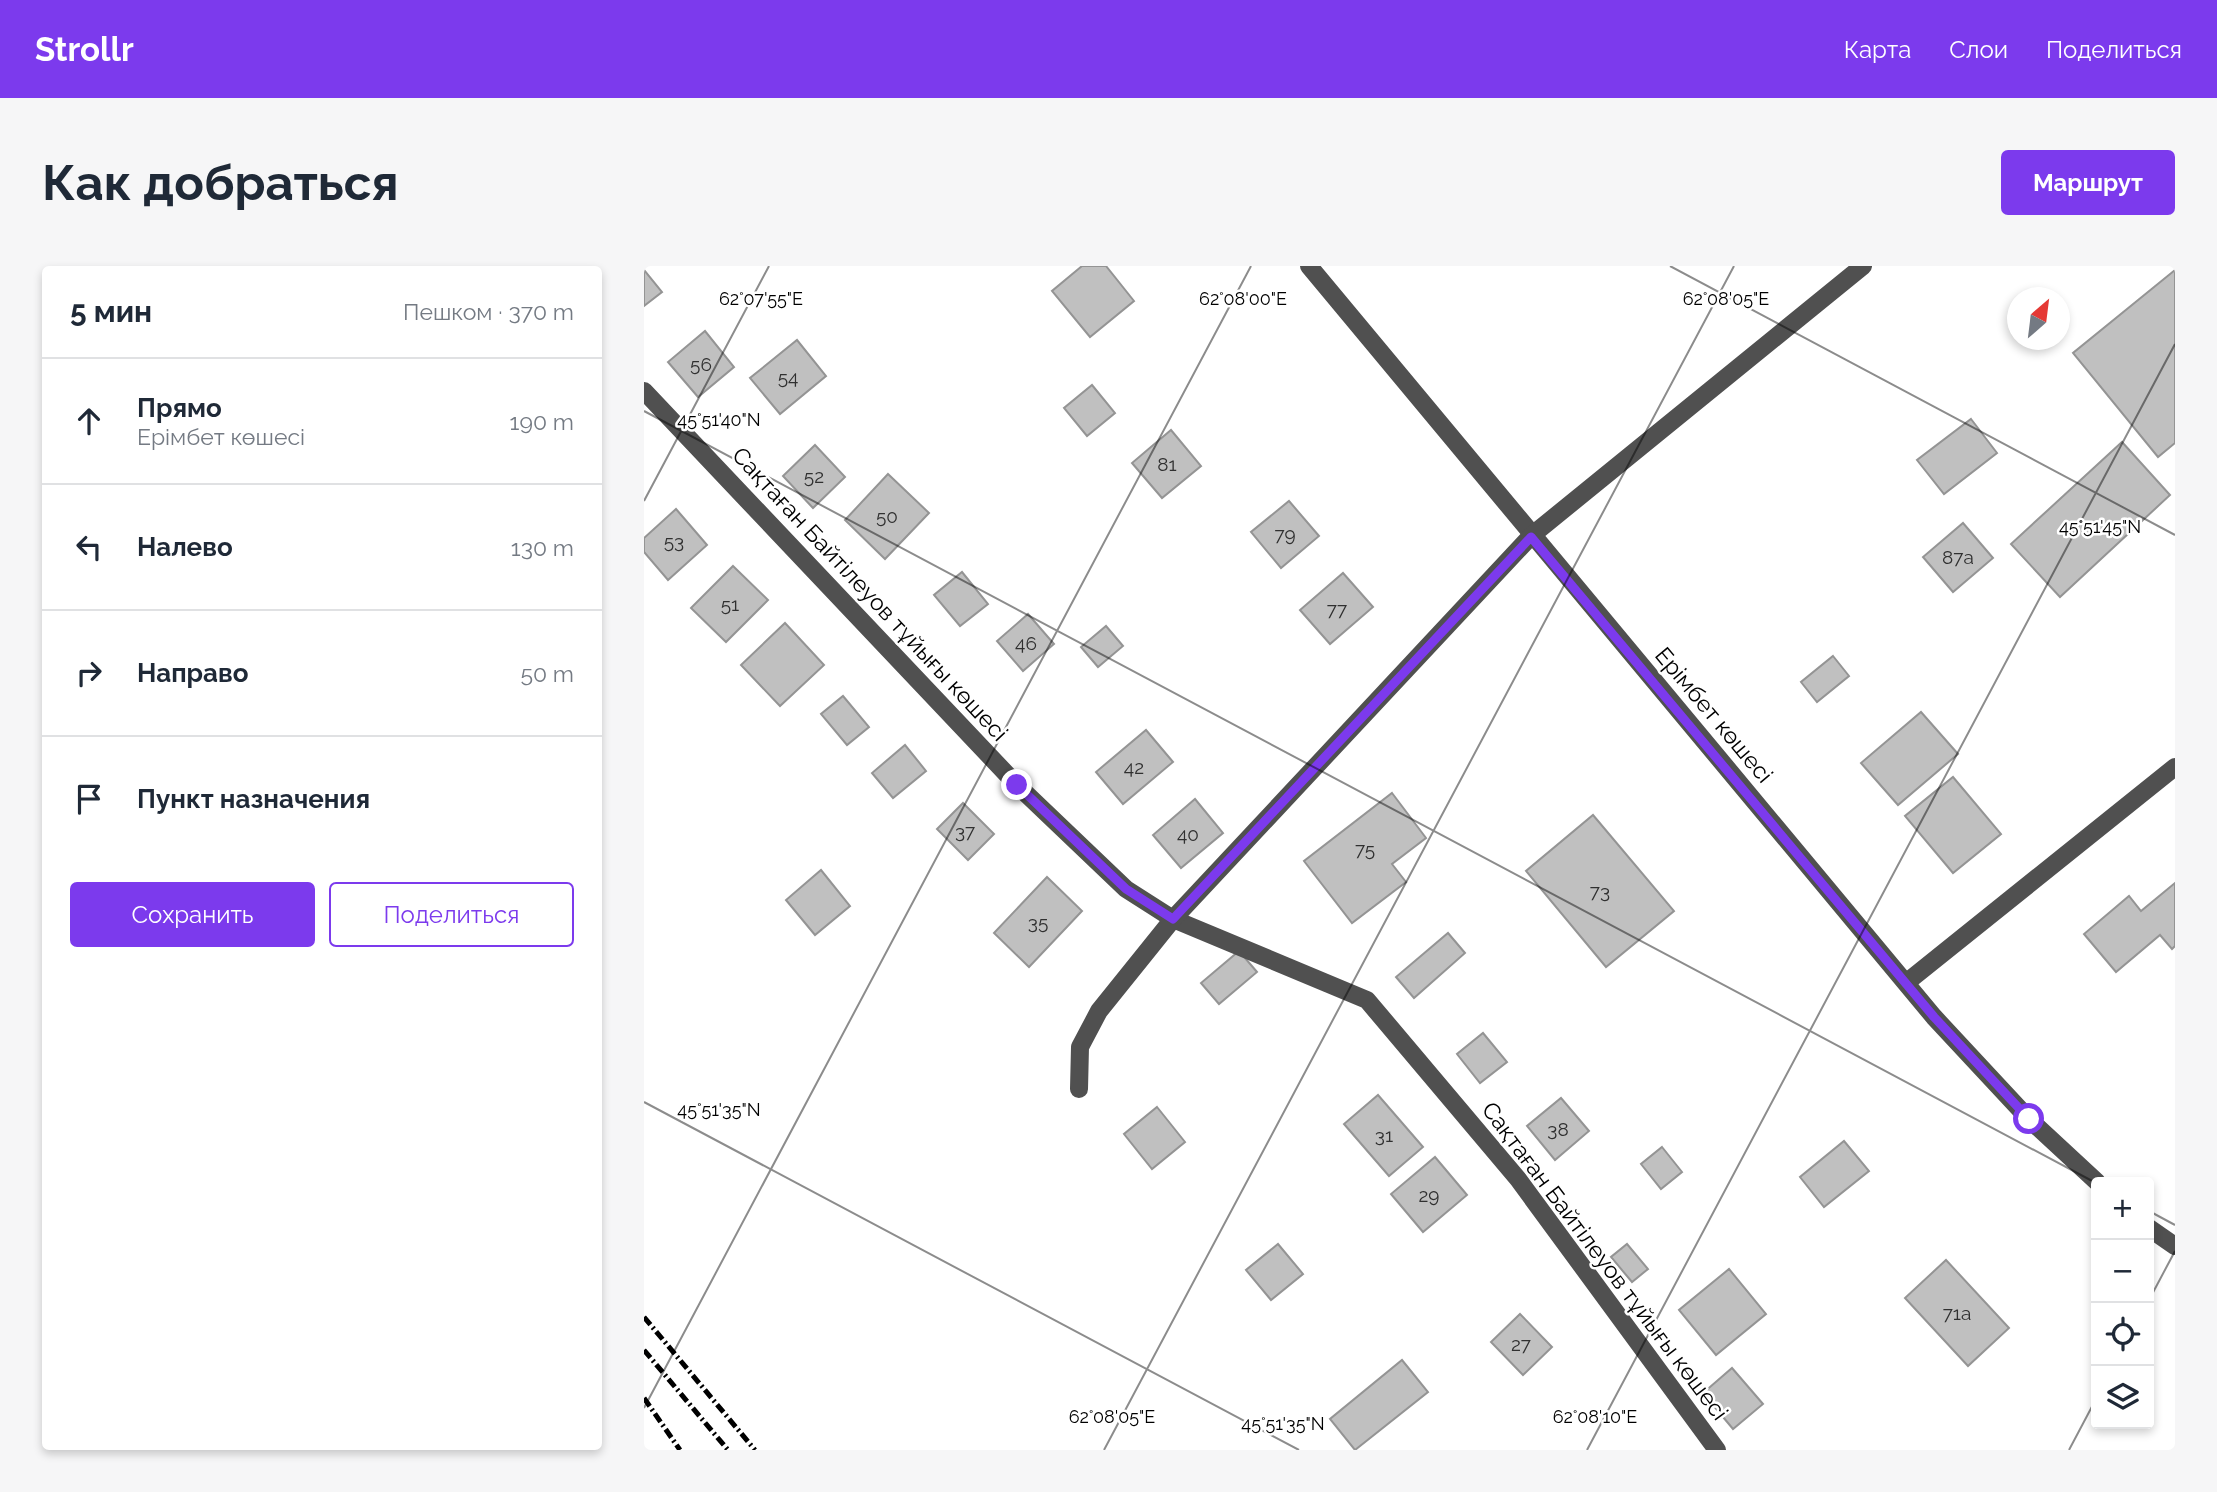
<!DOCTYPE html>
<html lang="ru">
<head>
<meta charset="utf-8">
<style>
  :root { --surface:#fff; --page:#f6f6f7; --text:#1f2937; --muted:#747a83; --line:#e0e1e3; --accent:#7c3aed }
  body { margin:0; font-family:Raleway,sans-serif; background:var(--page); color:var(--text) }
  .controls { position:absolute; right:21px; bottom:21px; display:grid; overflow:hidden; border-radius:7px; box-shadow:0 4px 10px #0003 }
  .controls button { width:63px; height:63px; display:grid; place-items:center; padding:0; border:0; border-bottom:2px solid var(--line); background:var(--surface); color:var(--text); font:35px sans-serif }
  .compass { position:absolute; left:1363px; top:21px; width:63px; height:63px; border-radius:50%; background:var(--surface); box-shadow:0 4px 10px #0003; rotate:28deg }
  .stop { position:absolute; width:21px; height:21px; margin:-16px; border:5px solid #7c3aed; border-radius:50%; background:#fff }
  .stop.end { background:#7c3aed; border-color:#fff; box-shadow:0 2px 7px #0008 }
  .list { margin:0; padding:0; list-style:none }
  h2 { display:flex; justify-content:space-between; align-items:center; height:91px; margin:0; padding:0 28px; font-size:30px }
  h2 small { font-size:23px; font-weight:400; color:var(--muted) }
  .list li { display:grid; grid-template-columns:46px 1fr auto; gap:21px; align-items:center; box-sizing:border-box; height:126px; padding:0 28px; border-top:2px solid var(--line) }
  .list b { display:block; font-size:26px; white-space:nowrap }
  .list p { margin:0; font-size:23px; white-space:nowrap; color:var(--muted) }
  .list em { font-size:23px; font-style:normal; color:var(--muted) }
  .actions { display:flex; gap:14px; padding:21px 28px }
  .actions a { flex:1; padding:16px 0; border:2px solid var(--accent); border-radius:7px; text-align:center; font-size:24px; color:var(--accent) }
  .actions .main { background:var(--accent); color:#fff }
  .icon { flex:none; width:38px; height:38px; fill:none; stroke:currentColor; stroke-width:2; stroke-linecap:round; stroke-linejoin:round }
  .map { position:relative; flex:none; width:1531px; height:1184px; overflow:hidden; border-radius:7px }
  header { display:flex; align-items:center; gap:42px; box-sizing:border-box; height:98px; padding:0 35px; background:var(--accent); color:#fff }
  header strong { font-size:33px }
  nav { display:flex; gap:38px; margin-inline-start:auto; font-size:24px }
  .intro { display:flex; align-items:center; justify-content:space-between; box-sizing:border-box; height:168px; padding:0 42px }
  h1 { margin:0; font-size:49px }
  .button { padding:18px 32px; border-radius:7px; background:var(--accent); color:#fff; font-size:24px; font-weight:700 }
  main { display:flex; gap:42px; padding:0 42px }
  aside { flex:1; background:var(--surface); border-radius:7px; box-shadow:0 4px 10px #0003 }
  .map>svg:first-child { display:block }
  .building { fill:#c0c0c0; stroke:#949494; stroke-width:2 }
  .lines { fill:none; stroke-linecap:round; stroke-linejoin:round }
  .minor { stroke:#505050; stroke-width:18 }
  .rail { stroke:#000; stroke-width:5; stroke-dasharray:10 3.5 2 3.5; stroke-linecap:butt }
  .route { stroke:#7c3aed; stroke-width:9 }
  .ticks { fill:none; stroke:#000; stroke-width:2; stroke-opacity:0.45 }
  .labels { text-anchor:middle; stroke-width:5; stroke-linejoin:round; paint-order:stroke }
  .number-label { font-size:19px; fill:#303030 }
  .street-label { font-size:23px; fill:#000; stroke:#fff }
  .ticks-label { font-size:18px; text-anchor:middle; fill:#000; stroke:#fff; stroke-width:5; stroke-linejoin:round; paint-order:stroke }
</style>
</head>
<body>
<header>
<strong>Strollr</strong>
<nav><a>Карта</a><a>Слои</a><a>Поделиться</a></nav>
</header>
<div class="intro"><h1>Как добраться</h1><a class="button">Маршрут</a></div>
<main>
<aside>
<h2>5 мин<small>Пешком · 370 m</small></h2>
<ul class="list">
<li><svg class="icon" aria-label="ahead" viewBox="0 0 24 24"><path d="M12 20V5M6 11l6-6 6 6"/></svg><div><b>Прямо</b><p>Ерімбет көшесі</p></div><em>190 m</em></li>
<li><svg class="icon" aria-label="left" viewBox="0 0 24 24"><path d="M17 20v-9H6M10 6l-5 5 5 5"/></svg><div><b>Налево</b></div><em>130 m</em></li>
<li><svg class="icon" aria-label="right" viewBox="0 0 24 24"><path d="M7 20v-9h11M14 6l5 5-5 5"/></svg><div><b>Направо</b></div><em>50 m</em></li>
<li><svg class="icon" aria-label="arrive" viewBox="0 0 24 24"><path d="M6 21V4h12l-3 4 3 4H6"/></svg><div><b>Пункт назначения</b></div></li>
</ul>
<div class="actions"><a class="main">Сохранить</a><a>Поделиться</a></div>
</aside>
<div class="map">
<svg width="1531" height="1184" viewBox="0 0 1531 1184">
  <rect width="100%" height="100%" fill="#fff"/>
  <g class="building">
    <polygon points="438,0 462,0 490,35 446,71 408,25"/>
    <polygon points="0,4 18,26 0,40"/>
    <polygon points="1531,4 1531,177 1514,191 1429,87"/>
    <polygon points="61,65 90,101 54,131 24,96"/>
    <polygon points="153,74 182,110 136,148 106,112"/>
    <polygon points="448,119 471,147 443,170 420,142"/>
    <polygon points="1327,153 1353,187 1300,228 1273,194"/>
    <polygon points="527,164 557,200 518,232 488,197"/>
    <polygon points="1478,176 1526,229 1416,331 1367,278"/>
    <polygon points="171,179 201,211 169,242 139,210"/>
    <polygon points="244,208 285,247 241,293 201,254"/>
    <polygon points="645,235 675,270 637,302 607,266"/>
    <polygon points="32,243 63,279 24,314 0,286 0,272"/>
    <polygon points="1319,257 1349,292 1309,326 1279,291"/>
    <polygon points="89,300 124,334 82,376 47,342"/>
    <polygon points="318,306 344,338 316,360 290,329"/>
    <polygon points="699,307 729,341 686,378 656,344"/>
    <polygon points="384,348 410,378 379,405 353,375"/>
    <polygon points="141,357 180,399 136,440 97,399"/>
    <polygon points="462,360 479,380 454,401 437,381"/>
    <polygon points="1189,390 1205,410 1173,436 1157,416"/>
    <polygon points="199,430 225,461 203,479 177,448"/>
    <polygon points="1277,446 1314,488 1254,539 1217,497"/>
    <polygon points="502,464 529,496 479,538 452,506"/>
    <polygon points="261,479 282,505 249,532 228,507"/>
    <polygon points="1309,511 1357,568 1309,607 1261,550"/>
    <polygon points="748,527 782,572 748,598 762,616 708,657 660,595"/>
    <polygon points="551,533 579,567 537,602 509,569"/>
    <polygon points="319,537 350,568 324,594 293,563"/>
    <polygon points="949,549 1030,645 962,701 882,605"/>
    <polygon points="177,604 206,640 171,669 142,634"/>
    <polygon points="403,611 438,645 385,701 350,667"/>
    <polygon points="1531,617 1531,680 1528,683 1516,669 1472,706 1440,668 1485,630 1497,645"/>
    <polygon points="804,667 821,687 770,732 752,711"/>
    <polygon points="595,685 613,706 575,738 557,717"/>
    <polygon points="839,767 863,796 836,817 813,788"/>
    <polygon points="734,829 779,881 745,910 700,858"/>
    <polygon points="917,832 945,865 911,894 883,860"/>
    <polygon points="513,841 541,876 508,903 480,868"/>
    <polygon points="1200,875 1225,905 1180,941 1156,911"/>
    <polygon points="1018,881 1038,906 1017,923 997,898"/>
    <polygon points="791,891 823,929 779,966 747,928"/>
    <polygon points="634,978 659,1008 627,1034 602,1004"/>
    <polygon points="983,978 1004,1003 988,1016 967,991"/>
    <polygon points="1302,994 1365,1062 1324,1100 1261,1032"/>
    <polygon points="1085,1003 1122,1048 1072,1089 1035,1044"/>
    <polygon points="876,1048 908,1081 879,1109 847,1076"/>
    <polygon points="758,1094 784,1126 711,1184 686,1153"/>
    <polygon points="1088,1102 1119,1138 1089,1163 1059,1127"/>
  </g>
  <g class="lines">
    <g class="minor">
      <polyline points="665,0 1290,751 1385,853 1453,916"/>
      <polyline points="0,125 373,519 482,623 529,653 723,734 874,913 1073,1184"/>
      <polyline points="1263,716 1531,501"/>
      <polyline points="435,823 436,781 455,745 529,653 887,270 1219,0"/>
      <polyline points="1505,962 1531,980"/>
    </g>
    <g class="rail">
      <polyline points="0,1051 111,1184"/>
      <polyline points="0,1084 84,1184"/>
      <polyline points="0,1132 36,1184"/>
    </g>
  </g>
  <g class="lines">
    <polyline class="route" points="373,519 482,623 529,653 887,271 1290,751 1385,853"/>
  </g>
  <path class="ticks" d="M1026,0L1531,269M0,145L1452,917M0,235L125,0M0,836L655,1184M1505,945L1531,959M1505,1034L1531,985M0,1142L607,0M460,1184L1090,0M943,1184L1531,78M1425,1184L1452,1133"/>
  <g class="labels">
    <g class="number-label">
      <text x="57" y="105">56</text>
      <text x="144" y="118">54</text>
      <text x="523" y="205">81</text>
      <text x="170" y="217">52</text>
      <text x="243" y="257">50</text>
      <text x="641" y="275">79</text>
      <text x="30" y="282">53</text>
      <text x="1314" y="298">87а</text>
      <text x="86" y="345">51</text>
      <text x="693" y="350">77</text>
      <text x="382" y="384">46</text>
      <text x="490" y="508">42</text>
      <text x="321" y="572">37</text>
      <text x="544" y="575">40</text>
      <text x="721" y="590">75</text>
      <text x="956" y="632">73</text>
      <text x="394" y="663">35</text>
      <text x="914" y="870">38</text>
      <text x="740" y="876">31</text>
      <text x="785" y="936">29</text>
      <text x="1313" y="1054">71а</text>
      <text x="877" y="1085">27</text>
    </g>
    <g class="street-label">
      <text transform="translate(226 328) rotate(47)" y="8">Сақтаған Байтілеуов тұйығы көшесі</text>
      <text transform="translate(1070 449) rotate(50)" y="8">Ерімбет көшесі</text>
      <text transform="translate(961 995) rotate(53)" y="8">Сақтаған Байтілеуов тұйығы көшесі</text>
    </g>
  </g>
  <g class="ticks-label">
    <text x="117" y="39">62°07'55"E</text>
    <text x="599" y="39">62°08'00"E</text>
    <text x="1082" y="39">62°08'05"E</text>
    <text x="75" y="160">45°51'40"N</text>
    <text x="1456" y="267">45°51'45"N</text>
    <text x="75" y="850">45°51'35"N</text>
    <text x="468" y="1157">62°08'05"E</text>
    <text x="951" y="1157">62°08'10"E</text>
    <text x="639" y="1164">45°51'35"N</text>
  </g>
</svg>
<div class="controls">
<button>+</button>
<button>−</button>
<button><svg class="icon" aria-label="locate" viewBox="0 0 24 24"><circle cx="12" cy="12" r="6"/><path d="M12 2v4M12 18v4M2 12h4M18 12h4"/></svg></button>
<button><svg class="icon" aria-label="layers" viewBox="0 0 24 24"><path d="M12 4l9 5-9 5-9-5zM3 14l9 5 9-5"/></svg></button>
</div>
<svg class="compass" viewBox="-18 -18 36 36"><path d="M0-13l5 13h-10z" fill="#e53935"/><path d="M0 13l5-13h-10z" fill="#747a83"/></svg>
<div class="stop" style="left:1385px;top:853px"></div>
<div class="stop end" style="left:373px;top:519px"></div>
</div>
</main>
</body>
</html>
